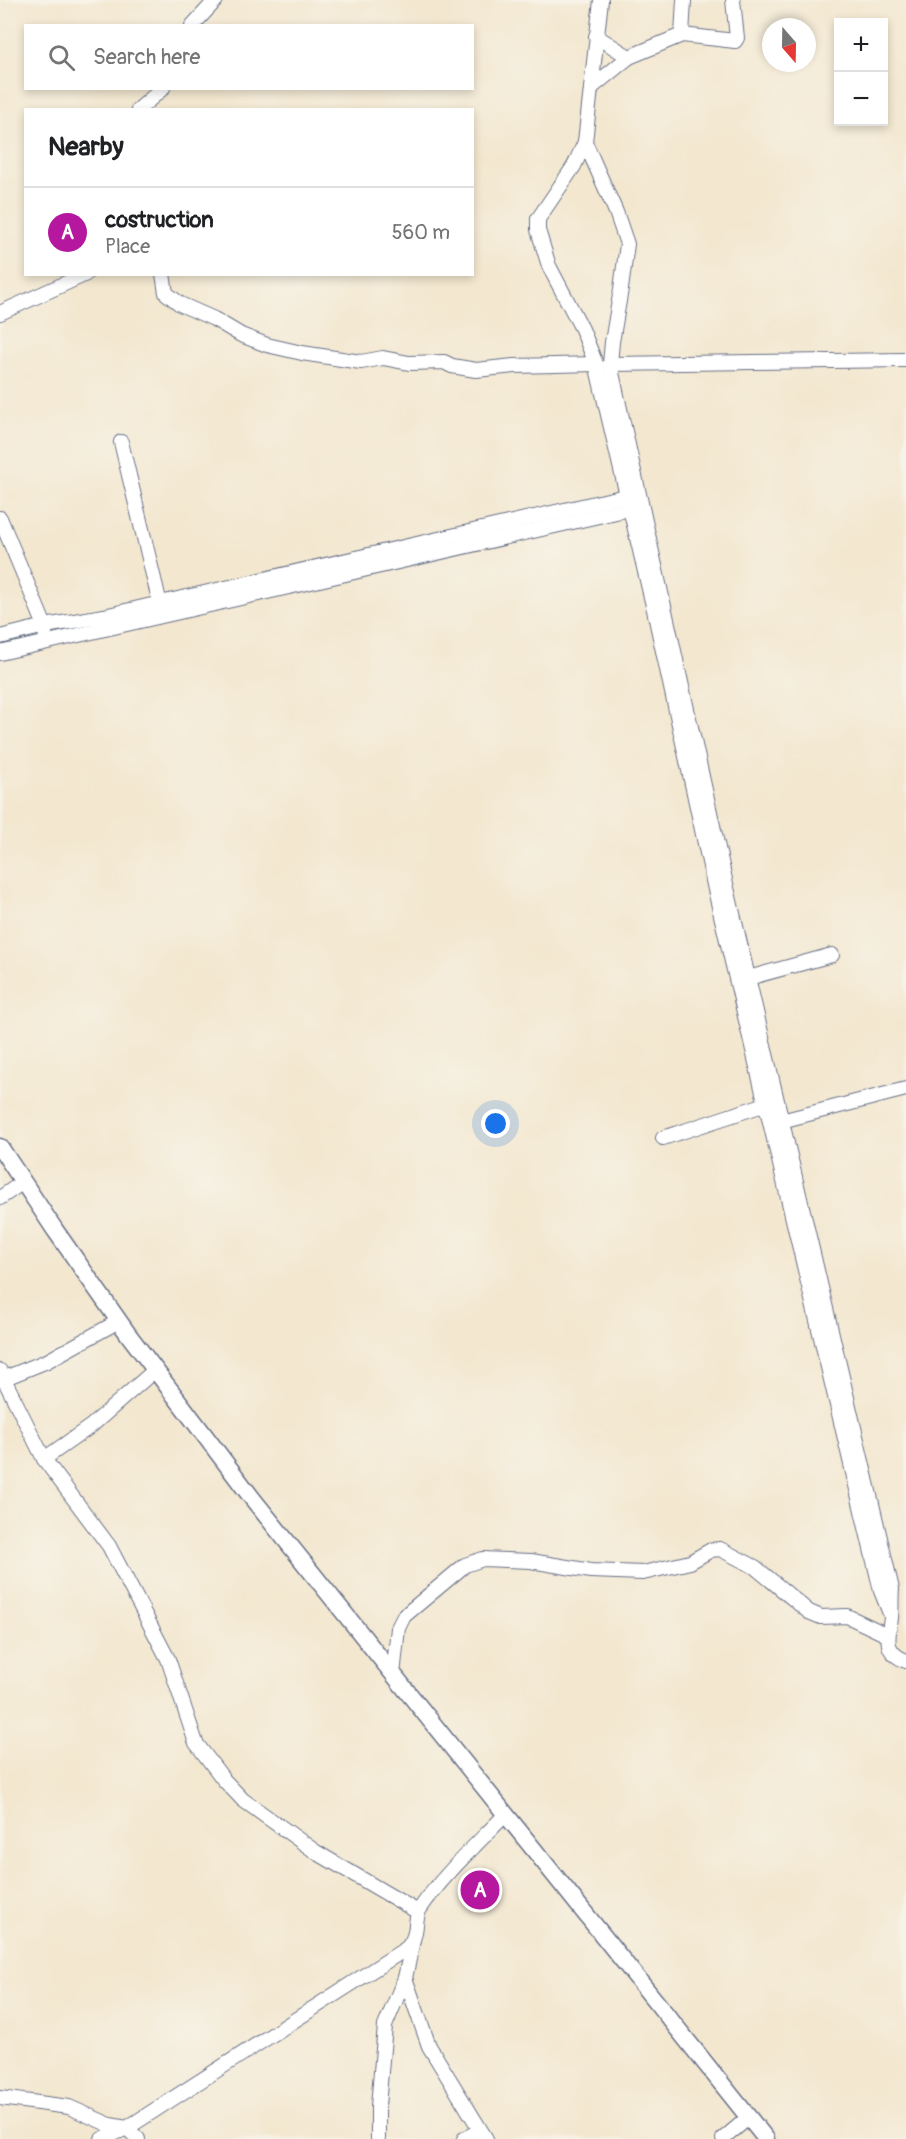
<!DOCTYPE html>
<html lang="en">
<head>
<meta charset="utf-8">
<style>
  :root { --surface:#fff; --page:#f2f2f2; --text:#202124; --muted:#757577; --line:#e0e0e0; --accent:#b5179e }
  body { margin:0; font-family:Pangolin,sans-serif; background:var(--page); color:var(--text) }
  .controls { position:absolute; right:18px; top:18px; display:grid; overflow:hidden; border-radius:0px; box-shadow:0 3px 9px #0003 }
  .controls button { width:54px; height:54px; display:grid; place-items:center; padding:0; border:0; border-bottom:2px solid var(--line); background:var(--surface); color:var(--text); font:30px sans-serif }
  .compass { position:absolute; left:762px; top:18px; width:54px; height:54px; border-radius:50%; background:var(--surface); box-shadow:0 3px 9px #0003; rotate:160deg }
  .you { position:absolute; left:496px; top:1124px; width:21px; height:21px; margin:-15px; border:4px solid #fff; border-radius:50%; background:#1a73e8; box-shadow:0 0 0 9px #1a73e833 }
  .badge { display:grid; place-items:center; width:39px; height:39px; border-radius:50%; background:var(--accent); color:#fff; font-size:20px; font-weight:700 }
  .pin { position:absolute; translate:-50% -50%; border:3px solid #fff; box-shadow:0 2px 6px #0006 }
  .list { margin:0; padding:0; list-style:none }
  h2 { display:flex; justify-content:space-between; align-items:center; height:78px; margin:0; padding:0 24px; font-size:26px }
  h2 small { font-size:20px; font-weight:400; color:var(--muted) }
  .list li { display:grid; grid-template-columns:39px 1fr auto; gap:18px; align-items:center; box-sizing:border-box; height:90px; padding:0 24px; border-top:2px solid var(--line) }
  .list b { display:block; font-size:22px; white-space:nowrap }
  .list p { margin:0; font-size:20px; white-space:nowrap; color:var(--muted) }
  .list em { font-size:20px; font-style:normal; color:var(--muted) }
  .icon { flex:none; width:33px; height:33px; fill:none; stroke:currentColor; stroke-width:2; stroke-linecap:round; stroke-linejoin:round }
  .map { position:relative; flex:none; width:906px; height:2139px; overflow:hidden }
  .search { position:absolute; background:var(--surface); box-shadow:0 3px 9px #0003; left:24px; top:24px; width:450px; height:66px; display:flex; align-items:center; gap:15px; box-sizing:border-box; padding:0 21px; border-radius:0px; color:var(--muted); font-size:22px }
  .panel { position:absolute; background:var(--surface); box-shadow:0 3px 9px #0003; left:24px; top:108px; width:450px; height:168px; border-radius:0px }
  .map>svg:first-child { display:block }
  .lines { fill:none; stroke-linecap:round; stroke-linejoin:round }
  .minor-casing { stroke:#676f86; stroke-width:16 }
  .major-casing { stroke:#676f86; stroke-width:19 }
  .minor { stroke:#fff; stroke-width:14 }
  .major { stroke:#fff; stroke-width:16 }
</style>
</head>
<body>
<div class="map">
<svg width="906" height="2139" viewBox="0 0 906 2139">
  <rect width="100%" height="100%" fill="#f7f3e8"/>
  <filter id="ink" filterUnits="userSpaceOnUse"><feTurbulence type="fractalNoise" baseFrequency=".0167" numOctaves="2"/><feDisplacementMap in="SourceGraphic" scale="12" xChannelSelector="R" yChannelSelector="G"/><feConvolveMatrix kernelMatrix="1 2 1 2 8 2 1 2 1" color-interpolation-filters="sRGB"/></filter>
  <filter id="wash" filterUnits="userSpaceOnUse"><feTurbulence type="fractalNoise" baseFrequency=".008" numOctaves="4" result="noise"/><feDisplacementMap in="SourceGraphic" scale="24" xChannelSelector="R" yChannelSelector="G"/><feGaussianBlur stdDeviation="1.35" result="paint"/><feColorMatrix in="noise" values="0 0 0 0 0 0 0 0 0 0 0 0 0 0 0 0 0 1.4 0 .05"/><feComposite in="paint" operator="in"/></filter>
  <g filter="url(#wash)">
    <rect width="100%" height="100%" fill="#f3e7cf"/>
  </g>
  <g filter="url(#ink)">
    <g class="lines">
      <g class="minor-casing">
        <g id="minor">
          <polyline points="601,0 585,142 574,166 538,219 538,230 549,266 582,329 596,364 654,610 716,894 881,1591 891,1616"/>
          <polyline points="192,26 216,0"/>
          <polyline points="682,35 684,0"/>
          <polyline points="596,36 629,57"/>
          <polyline points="591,88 629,57 682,35 735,41 737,38 733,0"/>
          <polyline points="138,110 163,88"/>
          <path d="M585,142L616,212L627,244L621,289L612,342L610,364L726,884L892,1589C891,1598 892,1609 891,1618C888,1638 883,1652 906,1661"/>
          <polyline points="163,274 166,293 180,304 214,319 241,335 267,345 302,353 361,362 383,358 409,363 444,362 452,366 476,370 514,366 596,364"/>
          <polyline points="0,313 86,274"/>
          <polyline points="610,364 906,360"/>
          <polyline points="121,442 160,604"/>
          <polyline points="0,518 45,626 45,633"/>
          <polyline points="0,637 45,626 104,616 634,494"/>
          <polyline points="0,653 638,507"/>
          <polyline points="748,978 832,955"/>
          <polyline points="781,1121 906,1089"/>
          <polyline points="663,1138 766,1104"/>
          <polyline points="0,1198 23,1182"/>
          <polyline points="0,1371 44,1459 109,1546 168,1659 196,1743 224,1780 243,1800 316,1852 418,1912"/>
          <polyline points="0,1380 47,1361 119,1321"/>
          <polyline points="44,1459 91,1426 155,1370"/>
          <polyline points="393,1675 398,1628 404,1616 465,1565 483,1559 531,1561 591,1571 643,1573 690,1562 711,1550 720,1549 755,1567 809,1612 821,1617 847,1616 887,1635"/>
          <polyline points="405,1978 429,2046 486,2139"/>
          <polyline points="0,2098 69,2107 110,2125 127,2128 138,2139"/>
          <path d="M102,2139L127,2128L407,1948C420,1934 413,1920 420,1909C441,1877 478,1843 505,1815"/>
          <polyline points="378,2139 378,2106 385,2026 405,1978 413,1940"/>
          <polyline points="464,2139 480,2130"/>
          <polyline points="723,2139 748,2118"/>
        </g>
      </g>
      <g class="major-casing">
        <polyline id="major" points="0,1147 55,1230 128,1334 252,1498 766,2139"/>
      </g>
      <use href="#minor" class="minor"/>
      <use href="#major" class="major"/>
    </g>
  </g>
</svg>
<div class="controls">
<button>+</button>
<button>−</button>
</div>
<svg class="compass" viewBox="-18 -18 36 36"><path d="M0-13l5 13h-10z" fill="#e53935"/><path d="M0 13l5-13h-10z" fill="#757577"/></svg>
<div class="you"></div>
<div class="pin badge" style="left:480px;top:1890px">A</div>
<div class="search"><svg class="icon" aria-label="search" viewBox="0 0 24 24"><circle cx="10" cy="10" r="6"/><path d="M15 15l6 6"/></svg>Search here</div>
<section class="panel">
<h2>Nearby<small></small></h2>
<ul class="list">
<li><span class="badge">A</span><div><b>costruction</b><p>Place</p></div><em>560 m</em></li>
</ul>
</section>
</div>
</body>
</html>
